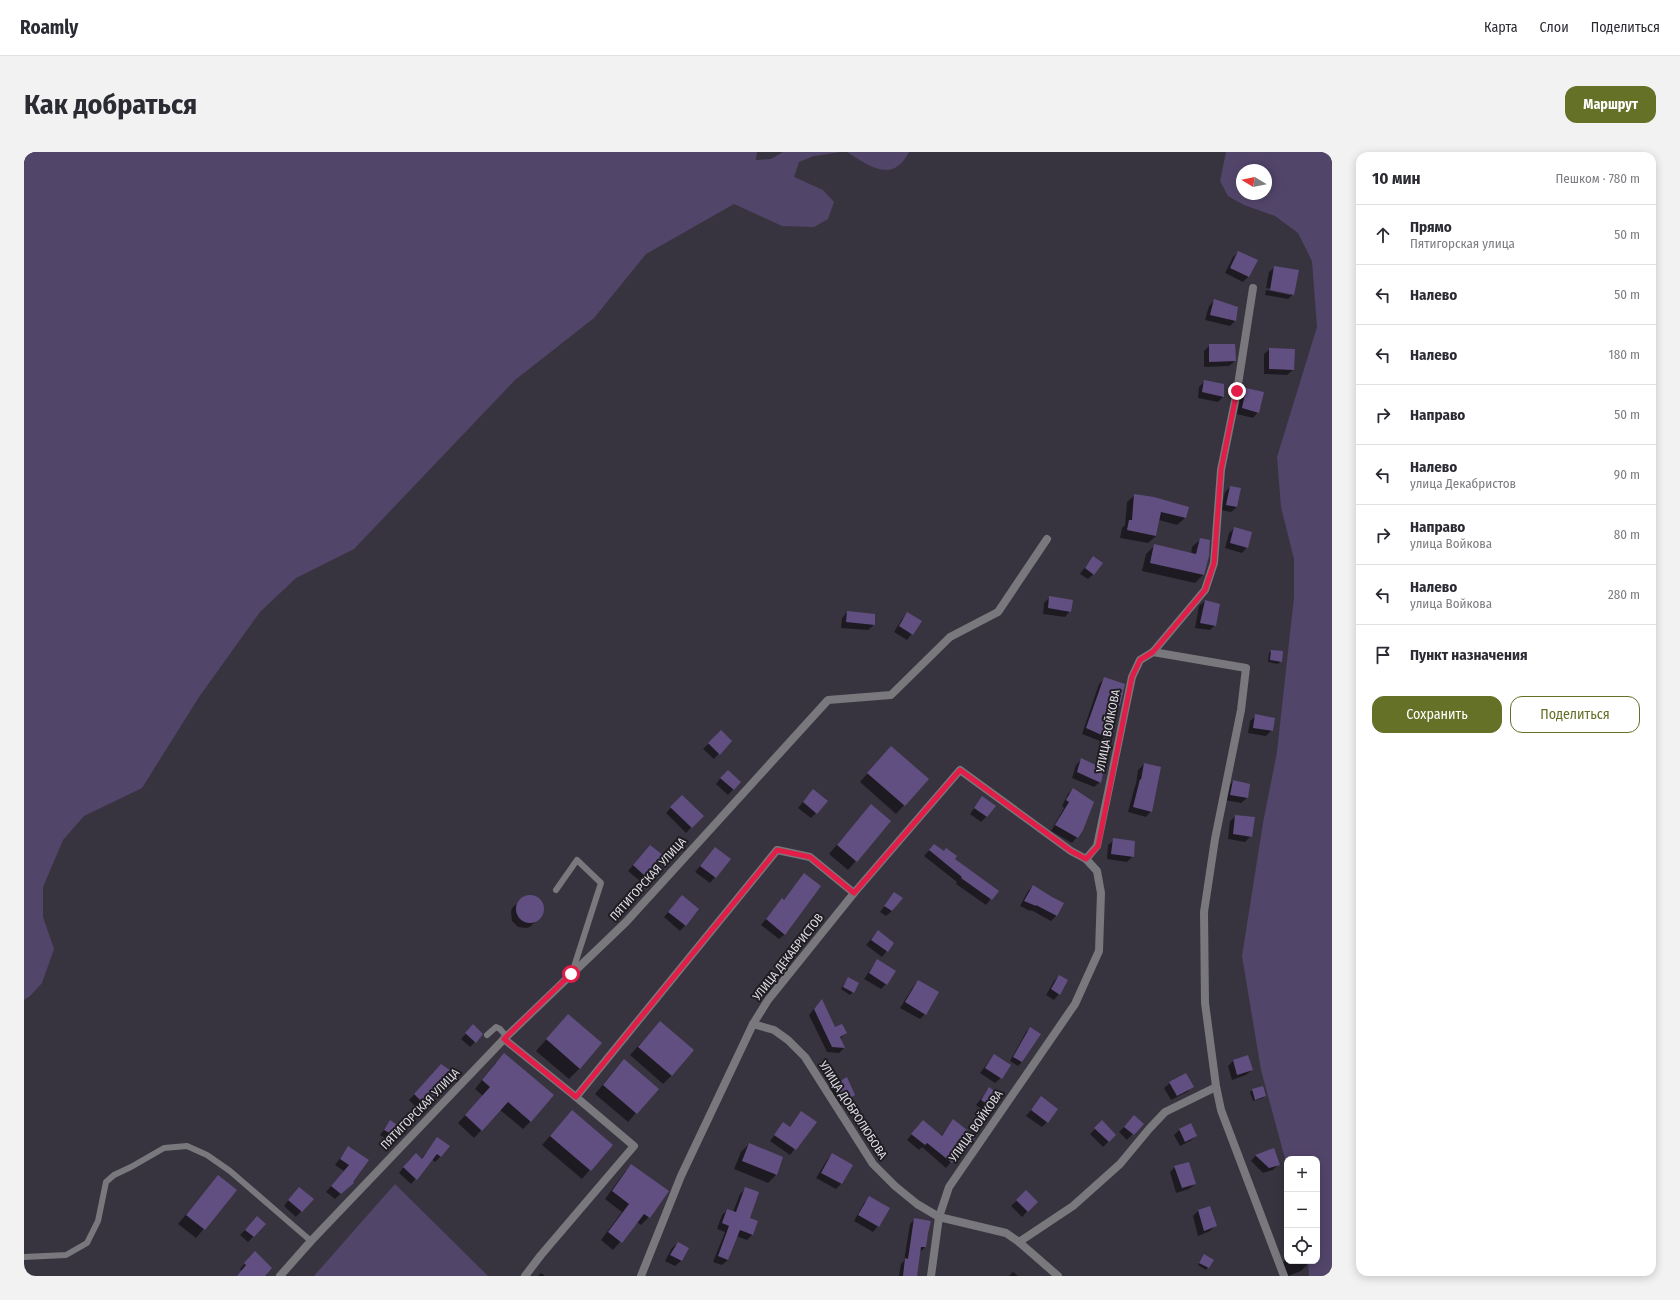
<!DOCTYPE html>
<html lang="ru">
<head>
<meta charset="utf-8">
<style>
  :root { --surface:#fff; --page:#f2f2f3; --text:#2b2b33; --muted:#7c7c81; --line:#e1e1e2; --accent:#647127 }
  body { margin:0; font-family:"Fira Sans Condensed",sans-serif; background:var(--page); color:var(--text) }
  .controls { position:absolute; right:12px; bottom:12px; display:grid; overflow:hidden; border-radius:8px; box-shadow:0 2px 10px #0003 }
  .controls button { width:36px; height:36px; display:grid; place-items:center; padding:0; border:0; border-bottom:1px solid var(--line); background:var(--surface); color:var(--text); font:20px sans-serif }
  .compass { position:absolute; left:1212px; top:12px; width:36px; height:36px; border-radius:50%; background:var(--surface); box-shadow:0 2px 10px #0003; rotate:280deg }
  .stop { position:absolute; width:12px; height:12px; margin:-9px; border:3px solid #e11d48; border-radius:50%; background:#fff }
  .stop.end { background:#e11d48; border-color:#fff; box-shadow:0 1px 4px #0008 }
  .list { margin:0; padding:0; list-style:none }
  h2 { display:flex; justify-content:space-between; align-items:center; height:52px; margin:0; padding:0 16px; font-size:17px }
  h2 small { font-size:13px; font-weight:400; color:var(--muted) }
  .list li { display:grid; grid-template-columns:26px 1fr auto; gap:12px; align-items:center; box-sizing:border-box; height:60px; padding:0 16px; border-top:1px solid var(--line) }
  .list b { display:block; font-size:15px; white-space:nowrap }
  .list p { margin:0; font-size:13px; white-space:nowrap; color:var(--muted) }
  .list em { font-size:13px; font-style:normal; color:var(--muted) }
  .actions { display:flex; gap:8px; padding:12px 16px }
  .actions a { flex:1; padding:9px 0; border:1px solid var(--accent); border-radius:12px; text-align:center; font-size:14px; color:var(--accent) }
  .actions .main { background:var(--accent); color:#fff }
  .icon { flex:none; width:22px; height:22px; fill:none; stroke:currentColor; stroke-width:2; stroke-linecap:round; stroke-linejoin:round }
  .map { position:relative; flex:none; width:1308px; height:1124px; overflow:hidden; border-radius:12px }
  header { display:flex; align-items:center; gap:24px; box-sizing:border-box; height:56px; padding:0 20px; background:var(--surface); border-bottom:1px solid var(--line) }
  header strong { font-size:19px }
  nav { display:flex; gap:22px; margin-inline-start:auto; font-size:14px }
  .intro { display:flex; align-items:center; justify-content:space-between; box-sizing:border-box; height:96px; padding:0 24px }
  h1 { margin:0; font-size:28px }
  .button { padding:10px 18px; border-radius:12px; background:var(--accent); color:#fff; font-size:14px; font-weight:700 }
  main { display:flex; gap:24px; padding:0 24px }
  aside { flex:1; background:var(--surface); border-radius:12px; box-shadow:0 2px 10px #0003 }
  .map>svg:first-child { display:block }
  .green { fill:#52456a; fill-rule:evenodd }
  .shadow { fill:#0007 }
  .building { fill:#614f82 }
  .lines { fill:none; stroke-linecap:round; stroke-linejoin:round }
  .service { stroke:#79787d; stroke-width:6 }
  .minor { stroke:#79787d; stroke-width:8 }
  .route { stroke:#e11d48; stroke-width:5 }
  .labels { text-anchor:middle; stroke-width:4; stroke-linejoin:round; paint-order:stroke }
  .street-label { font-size:12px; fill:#dfdde4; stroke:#1f1d22 }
</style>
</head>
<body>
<header>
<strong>Roamly</strong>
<nav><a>Карта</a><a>Слои</a><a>Поделиться</a></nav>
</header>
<div class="intro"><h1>Как добраться</h1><a class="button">Маршрут</a></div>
<main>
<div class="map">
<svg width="1308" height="1124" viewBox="0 0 1308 1124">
  <rect width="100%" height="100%" fill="#38343f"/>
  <g class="green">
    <polygon points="0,0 733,0 732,8 747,7 759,0 816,0 790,4 775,10 770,25 799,38 810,50 804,67 790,75 758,74 710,52 622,102 570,166 491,228 330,397 272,426 236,460 175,545 118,636 60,664 39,688 19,735 19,765 30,797 18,831 6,844 0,848"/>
    <path d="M823,0H885C869,32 845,14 823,0Z"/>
    <path d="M1202,0H1308V1124H1285L1284,1109H1293V1007H1263V1014L1237,918L1218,804L1239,671L1253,600L1270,445V407L1257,355L1253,305L1293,175L1288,109L1274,81L1251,64L1220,53L1204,44L1196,29ZM1218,18H1242V42H1218Z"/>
    <polygon points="371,1032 464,1124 290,1124"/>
  </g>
  <g class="shadow">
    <polygon points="1214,100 1232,109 1224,125 1219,130 1201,121 1209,105"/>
    <polygon points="1251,115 1269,142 1264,147 1241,143 1242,138 1266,143 1266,141 1242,136 1245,120"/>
    <polygon points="1191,148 1211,169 1206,174 1181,168 1185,154"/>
    <polygon points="1186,193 1211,209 1205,214 1180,215 1180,199"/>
    <polygon points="1246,197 1270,198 1269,218 1263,223 1240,222 1240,202"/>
    <polygon points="1181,229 1199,245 1194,250 1174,246 1175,235"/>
    <polygon points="1223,237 1234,260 1229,266 1213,262 1217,242"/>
    <polygon points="1206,335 1213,355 1207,360 1197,358 1201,340"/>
    <polygon points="1111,343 1164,356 1161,366 1153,373 1135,368 1132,384 1124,391 1096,386 1098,376 1101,373 1103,350"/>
    <polygon points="1211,376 1223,395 1218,401 1201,396 1205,381"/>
    <polygon points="1177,387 1179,423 1171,431 1118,419 1122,402 1130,394 1167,402 1168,395"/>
    <polygon points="1069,405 1070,422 1064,427 1056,422"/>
    <polygon points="1026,445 1046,459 1041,465 1019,462 1020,451"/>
    <polygon points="1181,449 1191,473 1186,478 1171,476 1175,454"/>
    <polygon points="823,460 850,473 844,478 817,476 818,466"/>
    <polygon points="883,461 897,469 883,488 870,480 878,467"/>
    <polygon points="1248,499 1257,509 1254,512 1244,510 1245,501"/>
    <polygon points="1081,526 1095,553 1092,556 1081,584 1076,589 1058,582 1075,532"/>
    <polygon points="1232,564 1248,578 1242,584 1224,581 1226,569"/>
    <polygon points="697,580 707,589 690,607 679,597"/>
    <polygon points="867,595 880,653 872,662 836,630"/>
    <polygon points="1058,607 1076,630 1070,635 1048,626 1052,613"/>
    <polygon points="1120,612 1127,659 1122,665 1104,660 1111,634 1112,632 1114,618"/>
    <polygon points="698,624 716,630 704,643 692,632"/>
    <polygon points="1209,629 1223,646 1217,651 1201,648 1204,635"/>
    <polygon points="1049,637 1053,685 1048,691 1027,679 1040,656 1038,654 1044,642"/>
    <polygon points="658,644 678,664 662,681 642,661"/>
    <polygon points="784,644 792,661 787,666 774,656"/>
    <polygon points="958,646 963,664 957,670 946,662"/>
    <polygon points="847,653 866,669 824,718 805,702"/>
    <polygon points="1212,664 1227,684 1221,690 1204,687 1206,669"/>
    <polygon points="1090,688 1109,704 1103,710 1083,707 1084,693"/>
    <polygon points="910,693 973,739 962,753 932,732 933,730 900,704"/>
    <polygon points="691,696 706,707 686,731 671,720"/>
    <polygon points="621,699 622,724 616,729 604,719"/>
    <polygon points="780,723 761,782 755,787 737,773 753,753 759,749"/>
    <polygon points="1009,734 1027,746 1039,751 1032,764 1027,769 1007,758 1006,759 996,754 1004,739"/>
    <polygon points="870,741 868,759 862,764 856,760"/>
    <polygon points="501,744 510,744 514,746 519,753 518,762 506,775 502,776 494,775 488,769 487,760 488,756"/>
    <polygon points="653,750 674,758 656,779 640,765"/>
    <polygon points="854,779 869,791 858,805 842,793"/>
    <polygon points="853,808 862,832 857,837 840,827"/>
    <polygon points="1035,824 1035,842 1030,848 1022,843 1030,829"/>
    <polygon points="822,829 829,840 826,843 817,837"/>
    <polygon points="894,829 901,862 896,867 876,856 889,835"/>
    <polygon points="792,854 810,877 822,881 816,887 820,896 815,901 803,900 785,863"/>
    <polygon points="544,863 556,916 545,927 512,899"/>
    <polygon points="636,870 648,923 639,932 606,903"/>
    <polygon points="449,874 451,890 446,895 437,887"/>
    <polygon points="1006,876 998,910 994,914 986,909 1002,880"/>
    <polygon points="970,903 977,926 971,931 956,921"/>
    <polygon points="1224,904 1228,918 1222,923 1208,928 1204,914 1209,909"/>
    <polygon points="472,910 507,969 499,977 476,958 450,986 434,971 459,944 451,937"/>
    <polygon points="592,917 633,937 604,970 571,942"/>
    <polygon points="412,919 401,952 395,958 385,948"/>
    <polygon points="1146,931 1168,935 1163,940 1147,948 1140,936"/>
    <polygon points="810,934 830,943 813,956 804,940"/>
    <polygon points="965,936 969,956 963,961 952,953"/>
    <polygon points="1229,938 1241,944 1239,946 1229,949 1226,940"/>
    <polygon points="1017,946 1023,970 1018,975 1002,964"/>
    <polygon points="777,960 791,970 766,1003 746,989 759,972 765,976"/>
    <polygon points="540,968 587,993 558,1027 518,993"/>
    <polygon points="929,969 940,999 935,1004 933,1003 922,1016 898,995 895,998 883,988 894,975 917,984"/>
    <polygon points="366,970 381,979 369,991 356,983"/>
    <polygon points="1078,970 1091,983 1079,995 1066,982"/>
    <polygon points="1105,970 1118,972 1103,988 1095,980"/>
    <polygon points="1155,978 1172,984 1166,989 1156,994 1150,983"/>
    <polygon points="413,987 417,1004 411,1010 408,1007 387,1032 375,1021 386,1007 397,1007"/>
    <polygon points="725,992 752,1023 744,1031 710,1017 717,1000"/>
    <polygon points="324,995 343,1009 323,1036 311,1047 302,1040 320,1019 311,1013"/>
    <polygon points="808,1002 828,1014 817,1032 812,1037 792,1026 803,1008"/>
    <polygon points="1232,1003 1255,1012 1249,1018 1239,1021 1227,1009"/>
    <polygon points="607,1013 643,1039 625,1065 617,1073 613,1070 589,1098 577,1088 598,1060 581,1047 600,1021"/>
    <polygon points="1151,1015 1171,1032 1165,1037 1152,1041 1146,1020"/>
    <polygon points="194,1024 212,1038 172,1086 154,1072"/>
    <polygon points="722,1036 728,1083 723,1088 712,1084 704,1108 698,1113 689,1110 701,1080 693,1077 698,1063 703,1058 709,1060 716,1042"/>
    <polygon points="1002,1040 1012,1050 998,1065 987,1054"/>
    <polygon points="269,1042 288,1047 272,1065 260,1054"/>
    <polygon points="846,1045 854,1074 849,1080 830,1069 840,1051"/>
    <polygon points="1185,1056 1191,1074 1186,1079 1174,1084 1169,1064 1174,1059"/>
    <polygon points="891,1067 901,1095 896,1100 892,1124 875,1124 877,1112 880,1109 886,1072"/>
    <polygon points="228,1071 241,1072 224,1090 216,1083"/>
    <polygon points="654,1091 663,1096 657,1109 651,1114 641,1109 648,1096"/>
    <polygon points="226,1106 239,1124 213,1124 218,1119 216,1117"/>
    <polygon points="1178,1106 1184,1115 1182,1118 1174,1113"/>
    <polygon points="1263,1106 1263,1109 1281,1109 1283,1113 1277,1119 1264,1124 1259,1111"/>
    <polygon points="989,1120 994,1124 985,1124"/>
    <polygon points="517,1121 521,1124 514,1124"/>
  </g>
  <g class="building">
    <polygon points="1214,99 1234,108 1225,125 1206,116"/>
    <polygon points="1250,114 1275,118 1270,143 1246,138"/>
    <polygon points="1190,147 1214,155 1212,169 1186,163"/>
    <polygon points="1185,192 1211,192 1212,209 1185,210"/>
    <polygon points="1245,196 1271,197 1270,218 1245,217"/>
    <polygon points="1180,228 1200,232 1200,245 1178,240"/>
    <polygon points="1222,236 1240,240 1235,261 1218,256"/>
    <polygon points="1206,334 1217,336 1213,355 1202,353"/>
    <polygon points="1110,342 1130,345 1165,355 1162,366 1137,360 1132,384 1103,378 1105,368 1108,368"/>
    <polygon points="1210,375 1228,380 1224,396 1206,391"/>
    <polygon points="1176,386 1186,388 1185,404 1180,423 1126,411 1130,392 1172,402"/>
    <polygon points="1069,404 1079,411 1070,423 1061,416"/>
    <polygon points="1025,444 1049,448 1047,460 1024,456"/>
    <polygon points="1181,448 1196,452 1192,474 1176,471"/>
    <polygon points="823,459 851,462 851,473 822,470"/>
    <polygon points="883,460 898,469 889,483 875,474"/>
    <polygon points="1247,498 1259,499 1258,510 1246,508"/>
    <polygon points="1080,525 1101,532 1096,554 1094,553 1082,585 1062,576"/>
    <polygon points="1231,562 1251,566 1249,579 1229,576"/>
    <polygon points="697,578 708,589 696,603 684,591"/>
    <polygon points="867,594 905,627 881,654 843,621"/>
    <polygon points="1057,606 1080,617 1077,631 1053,620"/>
    <polygon points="1120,611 1137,615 1128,660 1109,655 1116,627 1117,628"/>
    <polygon points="704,618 717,630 710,638 696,626"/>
    <polygon points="1209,628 1226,632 1224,646 1206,643"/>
    <polygon points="1049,636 1070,650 1059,678 1054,686 1031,673 1045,650 1042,648"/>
    <polygon points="789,637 804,649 793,662 779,650"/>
    <polygon points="658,643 680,664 668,676 646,655"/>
    <polygon points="958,644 972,654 963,665 950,656"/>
    <polygon points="847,652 867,669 833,710 813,693"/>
    <polygon points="1211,663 1231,665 1228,685 1209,682"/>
    <polygon points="1089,686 1111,689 1110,705 1087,702"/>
    <polygon points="910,692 920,699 922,696 933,704 931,707 975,739 968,748 937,726 938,725 905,698"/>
    <polygon points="626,693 640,704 622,725 609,713"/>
    <polygon points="691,695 707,707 692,726 676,714"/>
    <polygon points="780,721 797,734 761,783 742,767 758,746 760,748"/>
    <polygon points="1009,733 1028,745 1040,751 1033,764 1012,753 1012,754 1000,749"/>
    <polygon points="870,740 879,746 868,759 860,754"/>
    <circle cx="506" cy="757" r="14"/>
    <polygon points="658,743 675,757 662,774 644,760"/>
    <polygon points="854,778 870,791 864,800 847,788"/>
    <polygon points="853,807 872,819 863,833 845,821"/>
    <polygon points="1035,823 1044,828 1036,843 1027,837"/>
    <polygon points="824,825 835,831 830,841 819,835"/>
    <polygon points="894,828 915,840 902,863 881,850"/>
    <polygon points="798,847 811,875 818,872 823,881 816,885 821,896 808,895 790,857"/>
    <polygon points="544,862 578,891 556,917 522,887"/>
    <polygon points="636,869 670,898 648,924 614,895"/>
    <polygon points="449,872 459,882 452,891 441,881"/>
    <polygon points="1006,875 1017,882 998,910 989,905"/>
    <polygon points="480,901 530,943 507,970 484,950 458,979 441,963 466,935 458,928"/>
    <polygon points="970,902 987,913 978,927 961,916"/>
    <polygon points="1224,903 1229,918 1213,923 1209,908"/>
    <polygon points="600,907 635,937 613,962 579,933"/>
    <polygon points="417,912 430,921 401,953 390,942"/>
    <polygon points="1162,921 1170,935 1153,944 1145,930"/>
    <polygon points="823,925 831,943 818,952 809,933"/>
    <polygon points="1239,934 1242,944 1231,948 1228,937"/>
    <polygon points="965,935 978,944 969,956 957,948"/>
    <polygon points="1017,944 1034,957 1024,971 1007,958"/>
    <polygon points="548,958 589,993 567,1019 526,984"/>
    <polygon points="777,959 793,970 772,998 750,983 759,970 766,975"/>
    <polygon points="1110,963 1120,972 1110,983 1100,975"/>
    <polygon points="929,967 952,985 941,1000 939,998 928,1011 903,991 901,993 887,982 899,968 918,984"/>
    <polygon points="366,968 382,979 375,986 360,978"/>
    <polygon points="1078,968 1092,983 1085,990 1070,976"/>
    <polygon points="1167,971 1173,984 1161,990 1155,977"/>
    <polygon points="413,985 426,994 417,1005 413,1002 393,1028 379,1015 392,1001 398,1007"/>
    <polygon points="725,991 759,1005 753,1023 718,1009"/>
    <polygon points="324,994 345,1008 329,1030 330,1031 317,1042 307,1034 325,1013 316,1007"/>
    <polygon points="1250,996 1256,1013 1245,1016 1231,1003"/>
    <polygon points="808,1001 829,1013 818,1032 797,1021"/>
    <polygon points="1165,1010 1172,1032 1158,1036 1150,1014"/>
    <polygon points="607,1012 645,1039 626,1066 620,1062 598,1091 584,1080 605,1052 588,1039"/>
    <polygon points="194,1023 213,1038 181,1078 162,1063"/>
    <polygon points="275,1035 290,1047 278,1060 264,1048"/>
    <polygon points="721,1035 735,1040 726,1066 734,1069 729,1083 716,1078 704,1108 694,1104 705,1074 698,1071 703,1057 712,1060"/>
    <polygon points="1002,1038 1014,1050 1004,1060 992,1048"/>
    <polygon points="845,1044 866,1056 855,1075 834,1063"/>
    <polygon points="1186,1054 1193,1074 1180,1079 1174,1058"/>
    <polygon points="233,1064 242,1072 230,1085 221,1078"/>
    <polygon points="890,1066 907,1069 904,1081 902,1095 897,1095 893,1124 879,1124 881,1106 884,1107"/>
    <polygon points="654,1090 665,1096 658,1109 646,1103"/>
    <polygon points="231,1099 248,1116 241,1124 213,1124 222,1113 220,1111"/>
    <polygon points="1180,1102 1190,1108 1185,1116 1175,1111"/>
  </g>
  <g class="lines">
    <g class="service">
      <polyline points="532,738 553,708 577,731 548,821"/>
      <polyline points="463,883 472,875 476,877 482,884"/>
      <polyline points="0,1105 42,1103 63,1091 74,1069 82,1030 90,1023 107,1015 140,996 163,994 183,1003 206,1019 287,1089"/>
    </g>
    <g class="minor">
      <polyline points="1129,500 1222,516 1217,558 1191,687 1180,760 1181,851 1192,934 1197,958 1260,1124"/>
      <polyline points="729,872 750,878 764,888 781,905 849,1012 871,1034 893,1052 915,1065 982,1081 995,1090 1034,1124"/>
      <polyline points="480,887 552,945"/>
      <polyline points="995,1090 1049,1054 1096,1012 1125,977 1141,960 1192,935"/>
      <polyline points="256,1124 287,1089 480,887 602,770 804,548 867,543 926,485 974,460 1023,387"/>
      <polyline points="501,1124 517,1103 610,994 552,945 753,698 786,705 830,741"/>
      <polyline points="617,1124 657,1024 729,872 744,848 830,741 936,618 1047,699 1062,707 1073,694 1108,525 1116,508 1129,500 1181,438 1190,411 1197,318 1213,239 1229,136"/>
      <polyline points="907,1124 915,1065 925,1035 1051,852 1075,799 1077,741 1073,719 1062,707"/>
    </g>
  </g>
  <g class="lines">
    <polyline class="route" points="547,822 480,887 552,945 753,698 786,705 830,741 936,618 1047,699 1062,707 1074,694 1108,525 1116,508 1129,500 1181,438 1190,411 1197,318 1213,239"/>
  </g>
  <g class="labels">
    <g class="street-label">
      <text transform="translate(1084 579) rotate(-79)" y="4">УЛИЦА ВОЙКОВА</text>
      <text transform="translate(624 727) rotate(-48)" y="4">ПЯТИГОРСКАЯ УЛИЦА</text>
      <text transform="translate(764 805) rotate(-52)" y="4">УЛИЦА ДЕКАБРИСТОВ</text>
      <text transform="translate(396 957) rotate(-46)" y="4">ПЯТИГОРСКАЯ УЛИЦА</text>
      <text transform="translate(829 958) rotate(57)" y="4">УЛИЦА ДОБРОЛЮБОВА</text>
      <text transform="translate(952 974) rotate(-55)" y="4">УЛИЦА ВОЙКОВА</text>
    </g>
  </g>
</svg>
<div class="controls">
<button>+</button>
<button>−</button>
<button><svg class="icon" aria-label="locate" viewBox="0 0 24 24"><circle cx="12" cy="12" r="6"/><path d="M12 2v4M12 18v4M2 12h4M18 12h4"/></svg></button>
</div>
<svg class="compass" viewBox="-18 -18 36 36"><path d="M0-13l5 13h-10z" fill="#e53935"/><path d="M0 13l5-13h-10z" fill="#7c7c81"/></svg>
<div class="stop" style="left:547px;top:822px"></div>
<div class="stop end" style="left:1213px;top:239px"></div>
</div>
<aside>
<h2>10 мин<small>Пешком · 780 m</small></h2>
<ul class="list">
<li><svg class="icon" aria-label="ahead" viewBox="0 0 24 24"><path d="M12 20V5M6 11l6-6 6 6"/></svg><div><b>Прямо</b><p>Пятигорская улица</p></div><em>50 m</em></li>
<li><svg class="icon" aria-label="left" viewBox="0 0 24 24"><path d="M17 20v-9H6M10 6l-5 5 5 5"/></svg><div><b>Налево</b></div><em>50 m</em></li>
<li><svg class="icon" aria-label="left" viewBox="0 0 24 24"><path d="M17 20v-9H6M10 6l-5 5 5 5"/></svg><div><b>Налево</b></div><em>180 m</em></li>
<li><svg class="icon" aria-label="right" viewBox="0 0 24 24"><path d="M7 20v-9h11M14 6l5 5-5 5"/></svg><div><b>Направо</b></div><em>50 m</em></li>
<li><svg class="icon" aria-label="left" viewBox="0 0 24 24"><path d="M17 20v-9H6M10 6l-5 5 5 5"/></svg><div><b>Налево</b><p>улица Декабристов</p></div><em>90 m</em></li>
<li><svg class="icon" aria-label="right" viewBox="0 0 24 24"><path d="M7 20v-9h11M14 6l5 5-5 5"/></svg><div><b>Направо</b><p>улица Войкова</p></div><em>80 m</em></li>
<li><svg class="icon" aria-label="left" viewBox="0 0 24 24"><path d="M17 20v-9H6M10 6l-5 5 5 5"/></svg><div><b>Налево</b><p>улица Войкова</p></div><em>280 m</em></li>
<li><svg class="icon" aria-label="arrive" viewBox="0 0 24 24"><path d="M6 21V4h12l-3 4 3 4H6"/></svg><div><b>Пункт назначения</b></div></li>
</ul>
<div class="actions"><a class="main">Сохранить</a><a>Поделиться</a></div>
</aside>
</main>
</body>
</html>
